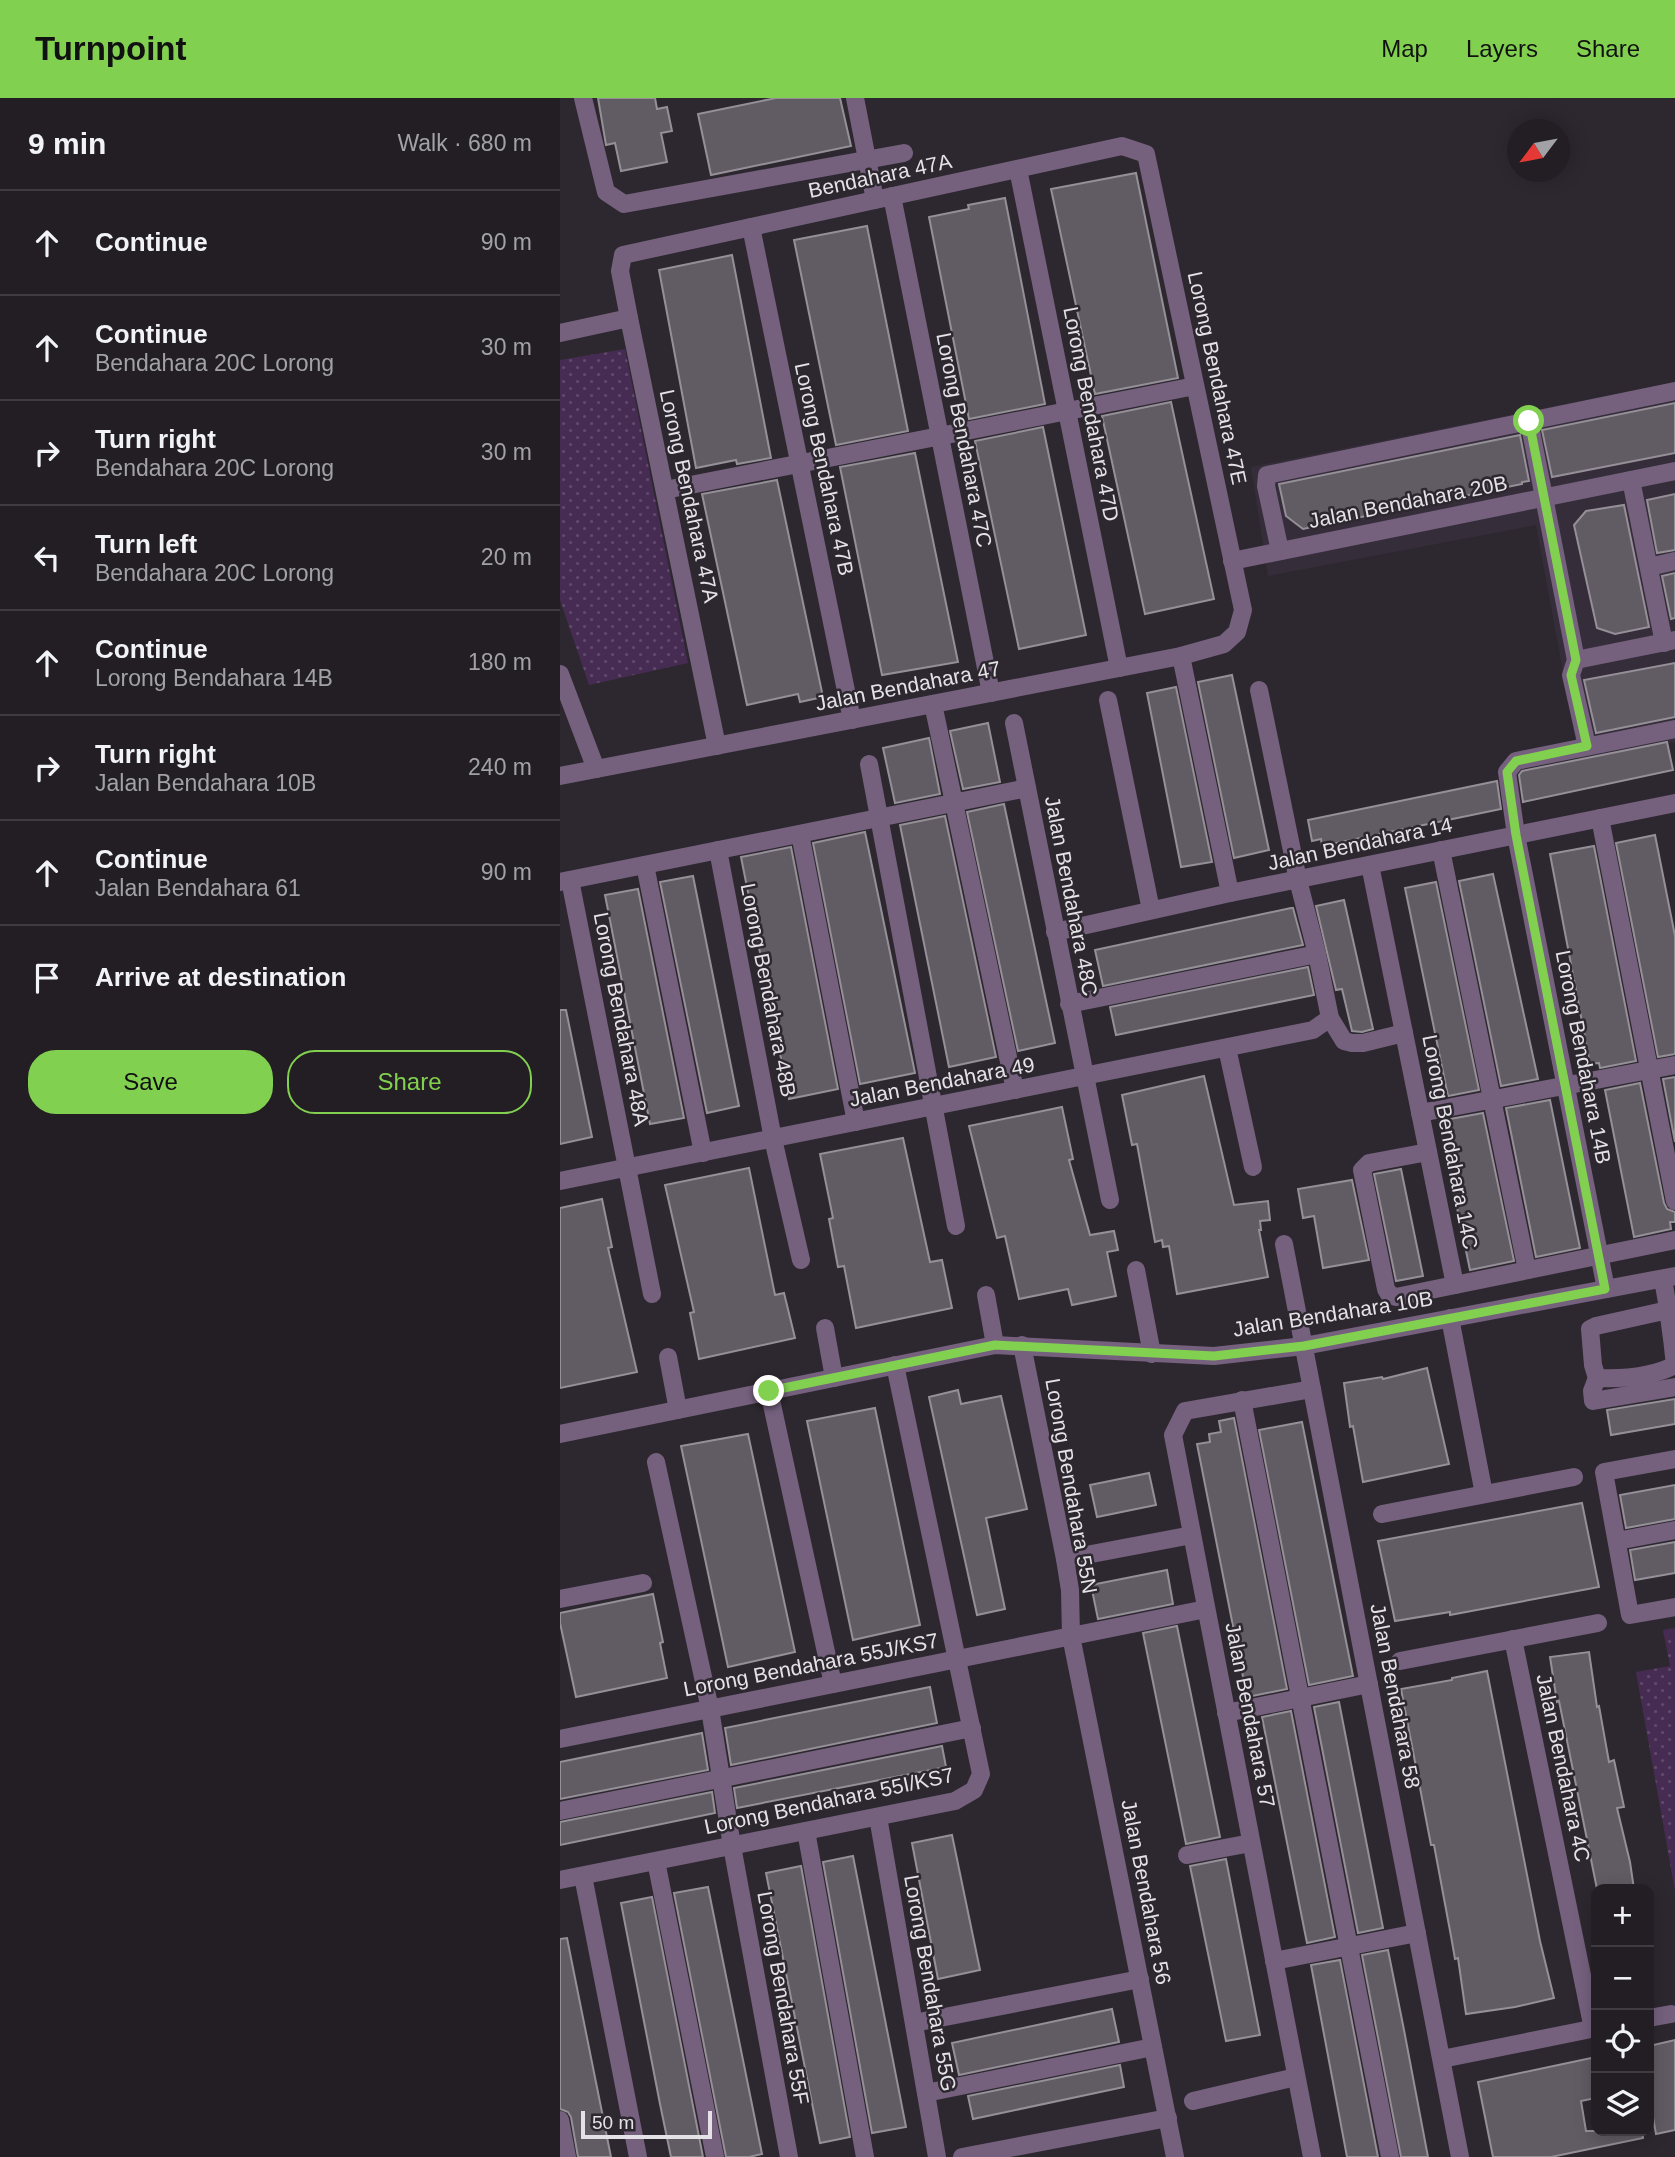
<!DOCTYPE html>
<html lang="en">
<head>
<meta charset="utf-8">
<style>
  :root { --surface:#221e23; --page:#2e2b30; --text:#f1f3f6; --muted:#a2a2a6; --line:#3f3c41; --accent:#82d050 }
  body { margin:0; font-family:Arial,sans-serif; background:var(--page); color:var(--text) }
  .controls { position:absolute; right:21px; bottom:21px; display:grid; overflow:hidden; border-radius:14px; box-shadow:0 4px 18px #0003 }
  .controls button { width:63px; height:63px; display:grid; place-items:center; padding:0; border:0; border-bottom:2px solid var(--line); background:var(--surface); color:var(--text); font:35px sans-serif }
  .compass { position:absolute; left:947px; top:21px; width:63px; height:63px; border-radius:50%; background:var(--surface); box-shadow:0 4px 18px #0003; rotate:238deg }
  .scale { position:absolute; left:21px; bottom:18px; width:131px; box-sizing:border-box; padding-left:7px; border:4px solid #e5e2e7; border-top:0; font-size:19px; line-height:24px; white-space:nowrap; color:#e5e2e7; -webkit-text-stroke:5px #2d282f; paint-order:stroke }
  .stop { position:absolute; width:21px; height:21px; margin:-16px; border:5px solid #82d050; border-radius:50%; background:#fff }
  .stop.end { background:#82d050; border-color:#fff; box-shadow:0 2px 7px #0008 }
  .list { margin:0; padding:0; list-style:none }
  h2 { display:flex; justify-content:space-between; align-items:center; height:91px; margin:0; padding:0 28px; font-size:30px }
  h2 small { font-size:23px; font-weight:400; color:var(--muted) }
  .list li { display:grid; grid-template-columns:46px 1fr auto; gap:21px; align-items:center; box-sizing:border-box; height:105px; padding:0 28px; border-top:2px solid var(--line) }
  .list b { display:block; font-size:26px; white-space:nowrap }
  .list p { margin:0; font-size:23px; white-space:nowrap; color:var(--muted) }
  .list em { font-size:23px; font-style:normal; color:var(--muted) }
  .actions { display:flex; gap:14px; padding:21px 28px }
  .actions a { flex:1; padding:16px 0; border:2px solid var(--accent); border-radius:28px; text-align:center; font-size:24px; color:var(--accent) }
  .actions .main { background:var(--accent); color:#111 }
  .icon { flex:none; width:38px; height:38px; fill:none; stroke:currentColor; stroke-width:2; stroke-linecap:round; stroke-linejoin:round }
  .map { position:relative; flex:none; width:1115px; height:2059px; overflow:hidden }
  header { display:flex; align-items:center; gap:42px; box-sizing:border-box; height:98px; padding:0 35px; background:var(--accent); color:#111 }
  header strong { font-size:33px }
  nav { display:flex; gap:38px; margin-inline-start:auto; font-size:24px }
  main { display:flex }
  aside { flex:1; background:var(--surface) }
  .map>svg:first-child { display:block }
  .built { fill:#362d3a }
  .park { fill:url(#park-dots) }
  .building { fill:#615b63; stroke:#958f98; stroke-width:2 }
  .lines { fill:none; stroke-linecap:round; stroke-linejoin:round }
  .minor { stroke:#75617e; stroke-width:18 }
  .route { stroke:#82d050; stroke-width:9 }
  .labels { text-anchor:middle; stroke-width:5; stroke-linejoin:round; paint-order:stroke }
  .street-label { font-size:21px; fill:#e5e2e7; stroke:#2d282f }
</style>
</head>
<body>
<header>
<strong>Turnpoint</strong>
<nav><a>Map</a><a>Layers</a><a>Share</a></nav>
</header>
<main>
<aside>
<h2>9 min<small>Walk · 680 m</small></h2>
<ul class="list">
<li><svg class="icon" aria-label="ahead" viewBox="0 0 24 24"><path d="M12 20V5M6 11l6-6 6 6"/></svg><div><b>Continue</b></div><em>90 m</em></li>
<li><svg class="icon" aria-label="ahead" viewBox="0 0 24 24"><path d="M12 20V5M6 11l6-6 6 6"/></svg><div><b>Continue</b><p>Bendahara 20C Lorong</p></div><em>30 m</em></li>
<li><svg class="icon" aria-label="right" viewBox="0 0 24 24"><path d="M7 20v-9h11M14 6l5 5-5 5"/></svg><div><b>Turn right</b><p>Bendahara 20C Lorong</p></div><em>30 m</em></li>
<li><svg class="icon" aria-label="left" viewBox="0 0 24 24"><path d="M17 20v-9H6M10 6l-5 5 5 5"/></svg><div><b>Turn left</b><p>Bendahara 20C Lorong</p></div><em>20 m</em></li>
<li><svg class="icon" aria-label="ahead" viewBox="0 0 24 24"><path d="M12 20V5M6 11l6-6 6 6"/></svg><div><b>Continue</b><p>Lorong Bendahara 14B</p></div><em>180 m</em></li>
<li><svg class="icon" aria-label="right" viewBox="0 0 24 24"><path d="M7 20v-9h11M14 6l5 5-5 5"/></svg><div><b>Turn right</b><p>Jalan Bendahara 10B</p></div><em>240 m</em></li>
<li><svg class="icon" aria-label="ahead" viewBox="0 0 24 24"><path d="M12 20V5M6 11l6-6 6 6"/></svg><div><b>Continue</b><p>Jalan Bendahara 61</p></div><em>90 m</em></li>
<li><svg class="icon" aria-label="arrive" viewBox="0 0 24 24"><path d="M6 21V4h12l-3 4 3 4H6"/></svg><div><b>Arrive at destination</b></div></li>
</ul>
<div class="actions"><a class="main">Save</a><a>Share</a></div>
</aside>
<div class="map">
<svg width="1115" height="2059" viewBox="0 0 1115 2059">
  <defs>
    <pattern id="park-dots" width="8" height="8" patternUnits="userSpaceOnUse" patternTransform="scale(1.75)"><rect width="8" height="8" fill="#462b52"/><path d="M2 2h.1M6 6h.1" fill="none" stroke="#61496b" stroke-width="1.8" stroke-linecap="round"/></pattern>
  </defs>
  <rect width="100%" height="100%" fill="#2d282f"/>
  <polygon class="built" points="1115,284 1115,644 1019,661 976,427 708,478 691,369"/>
  <g class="park">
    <polygon points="65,251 128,565 29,587 0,502 0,262"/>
    <polygon points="1115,1530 1115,1793 1076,1574 1110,1568 1103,1532"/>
  </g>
  <g class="building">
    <polygon points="38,0 95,0 97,11 107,9 112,33 101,35 107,64 61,73 55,45 46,47"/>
    <polygon points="216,0 280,0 291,48 151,77 138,16"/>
    <polygon points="576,75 618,280 535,296 491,91"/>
    <polygon points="445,100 485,306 409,321 369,119 409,111 408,107"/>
    <polygon points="307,128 348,333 276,347 234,142"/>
    <polygon points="172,157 211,360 177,366 176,362 136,370 99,172"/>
    <polygon points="611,304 654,501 585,516 542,318"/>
    <polygon points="1115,305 1115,355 992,379 982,332"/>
    <polygon points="483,329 526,537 459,551 415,343"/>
    <polygon points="960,337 969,383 962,384 962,386 743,431 726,418 719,386"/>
    <polygon points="355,355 398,564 322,577 280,369"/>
    <polygon points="217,382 263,599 240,604 238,596 187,607 142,396"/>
    <polygon points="1115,396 1115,452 1097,455 1087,402"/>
    <polygon points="1064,407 1089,529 1055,536 1037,530 1014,427 1026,413"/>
    <polygon points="1115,475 1115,520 1111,521 1102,478"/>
    <polygon points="1115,565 1115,619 1036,635 1024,582"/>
    <polygon points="672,577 709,752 674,760 638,584"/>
    <polygon points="616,589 652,764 621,769 587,595"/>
    <polygon points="428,625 440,684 403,691 390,633"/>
    <polygon points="369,640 380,696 335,705 323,650"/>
    <polygon points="1107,644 1113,672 963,704 959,677 962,673"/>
    <polygon points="937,683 941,711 762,748 761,741 752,743 748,722"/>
    <polygon points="444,706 495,945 458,953 407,714"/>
    <polygon points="385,718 436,959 389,969 340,727"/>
    <polygon points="305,734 355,975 300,986 253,745"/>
    <polygon points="1095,737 1115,838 1115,956 1098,959 1056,745"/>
    <polygon points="1034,748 1076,963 1040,970 1039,965 1030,966 990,756"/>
    <polygon points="231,749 278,991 229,1001 181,759"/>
    <polygon points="933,776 978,981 941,988 899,783"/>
    <polygon points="133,778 179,1008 147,1015 100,784"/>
    <polygon points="876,784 919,992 888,998 845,790"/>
    <polygon points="78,791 124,1020 90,1026 45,797"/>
    <polygon points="784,802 813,931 802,934 792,933 782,891 776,892 756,808"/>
    <polygon points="731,810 733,810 743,847 543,888 535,852"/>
    <polygon points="748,869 754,897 556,937 550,909"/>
    <polygon points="0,912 6,912 32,1039 0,1046"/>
    <polygon points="644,978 674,1107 708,1103 710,1122 700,1123 701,1132 699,1132 708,1179 617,1196 609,1148 603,1149 602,1142 595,1144 577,1046 572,1047 562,997"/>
    <polygon points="1115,979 1115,1044 1103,981"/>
    <polygon points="1080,985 1104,1105 1107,1111 1115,1114 1115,1124 1110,1124 1111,1131 1074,1139 1045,992"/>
    <polygon points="990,1002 1020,1150 976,1159 946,1010"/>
    <polygon points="502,1009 513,1061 509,1062 530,1137 554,1133 558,1152 547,1154 556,1198 512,1207 508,1191 459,1201 445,1138 437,1140 409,1028"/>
    <polygon points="923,1015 954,1163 910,1172 879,1023"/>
    <polygon points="343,1040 370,1164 382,1162 392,1210 296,1230 284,1168 278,1169 269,1121 273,1120 260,1056"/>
    <polygon points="189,1070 215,1197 224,1195 235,1240 139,1261 130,1215 134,1214 105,1087"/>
    <polygon points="841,1071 863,1178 836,1183 814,1076"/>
    <polygon points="792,1082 809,1162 763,1170 754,1118 743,1120 738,1091"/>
    <polygon points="42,1101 52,1149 48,1150 77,1274 0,1290 0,1110"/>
    <polygon points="867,1270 889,1366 803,1384 793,1328 790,1329 784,1285 822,1279 823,1281"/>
    <polygon points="398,1292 401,1306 441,1298 467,1411 426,1420 445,1511 417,1517 369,1299"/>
    <polygon points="1115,1301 1115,1326 1051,1337 1047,1312"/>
    <polygon points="315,1310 360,1527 293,1542 247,1323"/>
    <polygon points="674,1320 727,1591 687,1599 637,1346 650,1344 649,1336 661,1334 659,1323"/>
    <polygon points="742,1324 793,1578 749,1587 699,1332"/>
    <polygon points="188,1336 235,1554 168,1569 121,1348"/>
    <polygon points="589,1375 596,1407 537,1419 530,1387"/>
    <polygon points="1115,1387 1115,1421 1066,1430 1060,1397"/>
    <polygon points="1022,1405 1039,1489 890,1517 890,1514 835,1523 818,1443"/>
    <polygon points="1115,1444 1115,1475 1075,1482 1070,1452"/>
    <polygon points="607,1472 613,1506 538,1521 531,1487"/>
    <polygon points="93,1496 103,1544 100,1545 107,1580 16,1599 0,1525 0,1515"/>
    <polygon points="617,1528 660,1739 626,1746 583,1535"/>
    <polygon points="1029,1554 1037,1609 1039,1608 1049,1664 1054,1662 1064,1709 1057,1710 1070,1764 1074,1791 1037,1791 999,1603 997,1604 990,1559"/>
    <polygon points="927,1573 980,1843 994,1900 955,1909 906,1916 898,1860 895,1861 891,1838 874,1747 871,1747 841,1591 892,1582 892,1580"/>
    <polygon points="370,1589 377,1625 171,1667 165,1630"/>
    <polygon points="779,1604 823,1830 798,1835 754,1609"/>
    <polygon points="731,1613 775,1839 747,1845 702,1619"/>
    <polygon points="142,1635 148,1672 0,1701 0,1664"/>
    <polygon points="382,1648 386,1669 177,1710 174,1690"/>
    <polygon points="152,1694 155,1715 0,1747 0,1724"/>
    <polygon points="392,1737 420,1872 378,1881 352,1745"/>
    <polygon points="293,1758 346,2029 312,2035 263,1764"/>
    <polygon points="666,1761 700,1937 666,1943 630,1768"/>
    <polygon points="241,1768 290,2039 260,2045 206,1775"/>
    <polygon points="148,1789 202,2056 189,2059 166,2059 114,1795"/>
    <polygon points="92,1799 143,2059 111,2059 100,2006 61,1805"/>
    <polygon points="7,1840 15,1880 51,2059 18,2059 11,2019 8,2014 0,2011 0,1841"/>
    <polygon points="828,1852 844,1932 868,2059 841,2059 802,1857"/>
    <polygon points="780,1862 818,2059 787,2059 751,1867"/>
    <polygon points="552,1911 559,1944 399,1977 392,1945"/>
    <polygon points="1115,1942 1115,2032 1096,2036 1089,1997 1089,1948"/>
    <polygon points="1036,1959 1036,2000 1021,2003 1026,2033 1082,2033 1083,2040 991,2059 933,2059 918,1984"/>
    <polygon points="560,1967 564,1989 413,2021 408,1998"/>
  </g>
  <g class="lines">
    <g class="minor">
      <polyline points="23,0 46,94 64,106 344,55"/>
      <polyline points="295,0 315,102"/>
      <polyline points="458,71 559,570"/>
      <polyline points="332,98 431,595"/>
      <polyline points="191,129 292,622"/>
      <polyline points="0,235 69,220"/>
      <polyline points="969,323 1016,562"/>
      <polyline points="1071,382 1104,545"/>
      <polyline points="105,392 635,288"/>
      <polyline points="720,453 706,388 707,377 1115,293"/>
      <polyline points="672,463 1115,373"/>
      <polyline points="1089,469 1115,463"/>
      <polyline points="621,558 670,795"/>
      <polyline points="1016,562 1115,542"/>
      <polyline points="1016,562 1011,577 1027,648"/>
      <polyline points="0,576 36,671"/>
      <polyline points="699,592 738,782 757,856 770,920 784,943 792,945 803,945 844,935"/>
      <polyline points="548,602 591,812"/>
      <polyline points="373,606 455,992"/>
      <polyline points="454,625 550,1102"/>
      <polyline points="309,666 396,1128"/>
      <polyline points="0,678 621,558 664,546 677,534 683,512 586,56 562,48 63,157 60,173 69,220 157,648"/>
      <polyline points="1040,720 1115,1103"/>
      <polyline points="240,736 296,1024"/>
      <polyline points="158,752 213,1041 241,1162"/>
      <polyline points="881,752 967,1172"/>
      <polyline points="85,767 143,1055"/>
      <polyline points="810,767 895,1187"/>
      <polyline points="10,782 92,1196"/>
      <polyline points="0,784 467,690"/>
      <polyline points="495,834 670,795 1115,705"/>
      <polyline points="509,906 757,856"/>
      <polyline points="667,950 693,1069"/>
      <polyline points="860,1015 1115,967"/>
      <polyline points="868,1054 809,1065 802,1072 826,1191 829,1196 836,1199 1115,1142"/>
      <polyline points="0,1083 753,932 770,920"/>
      <polyline points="724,1146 900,2059"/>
      <polyline points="576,1172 592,1256"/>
      <path d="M1103,1181C1108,1209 1112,1238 1115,1267C1093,1279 1062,1281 1037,1280L1033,1267L1030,1231L1036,1228L1108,1212"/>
      <polyline points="1046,1191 956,737 947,674 956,663 1115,631"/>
      <polyline points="426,1197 435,1247"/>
      <polyline points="890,1220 924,1396"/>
      <polyline points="265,1230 274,1280"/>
      <polyline points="462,1247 505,1461 510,1492 511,1538 615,2059"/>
      <polyline points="108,1259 118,1312"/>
      <polyline points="1037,1280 1032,1293 1033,1303 1115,1289"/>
      <polyline points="209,1293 273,1586"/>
      <polyline points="682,1302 830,2059"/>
      <polyline points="0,1336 435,1247 654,1258 744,1248 1115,1178"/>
      <polyline points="1115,1361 1044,1374 1070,1517 1115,1509"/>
      <polyline points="96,1364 150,1611 172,1748 229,2059"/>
      <polyline points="822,1416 1014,1379"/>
      <polyline points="1057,1443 1115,1432"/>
      <polyline points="505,1461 632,1437"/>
      <polyline points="0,1501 83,1485"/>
      <polyline points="953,1541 1033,1931"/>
      <polyline points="840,1563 1038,1525"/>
      <polyline points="666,1615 809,1586"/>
      <polyline points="0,1641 646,1511"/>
      <polyline points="0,1713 412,1630"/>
      <polyline points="318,1719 377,2059"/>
      <polyline points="246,1733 305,2059"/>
      <polyline points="627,1757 691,1745"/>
      <polyline points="96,1763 155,2059"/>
      <polyline points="23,1778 78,2059"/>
      <polyline points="0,1782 395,1703 414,1692 421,1676 335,1267"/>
      <polyline points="714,1863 857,1835"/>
      <polyline points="1089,1920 1111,1916"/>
      <polyline points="354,1925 580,1881"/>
      <polyline points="882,1961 1036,1930"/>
      <polyline points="366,1995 593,1949"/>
      <polyline points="633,2003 736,1979"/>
      <polyline points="0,2022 7,2059"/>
      <polyline points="402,2059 608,2020"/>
      <polyline points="752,2059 613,1337 625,1313 752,1291"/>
    </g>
  </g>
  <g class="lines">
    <polyline class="route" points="209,1293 435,1247 654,1258 744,1248 1045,1191 956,737 947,674 956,663 1027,648 1011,577 1016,562 969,323"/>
  </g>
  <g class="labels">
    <g class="street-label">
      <text transform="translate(320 78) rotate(-12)" y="7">Bendahara 47A</text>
      <text transform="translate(657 280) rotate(78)" y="7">Lorong Bendahara 47E</text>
      <text transform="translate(531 316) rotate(79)" y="7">Lorong Bendahara 47D</text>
      <text transform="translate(404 342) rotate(79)" y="7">Lorong Bendahara 47C</text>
      <text transform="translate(264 371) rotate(78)" y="7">Lorong Bendahara 47B</text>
      <text transform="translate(129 398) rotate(78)" y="7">Lorong Bendahara 47A</text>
      <text transform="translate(848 404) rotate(-11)" y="7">Jalan Bendahara 20B</text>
      <text transform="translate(348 588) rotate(-11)" y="7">Jalan Bendahara 47</text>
      <text transform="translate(800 746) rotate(-12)" y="7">Jalan Bendahara 14</text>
      <text transform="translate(511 798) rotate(79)" y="7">Jalan Bendahara 48C</text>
      <text transform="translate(208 892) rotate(79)" y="7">Lorong Bendahara 48B</text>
      <text transform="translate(61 921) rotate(79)" y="7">Lorong Bendahara 48A</text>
      <text transform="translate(1023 959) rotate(79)" y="7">Lorong Bendahara 14B</text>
      <text transform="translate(382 984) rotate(-11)" y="7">Jalan Bendahara 49</text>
      <text transform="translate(890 1044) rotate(79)" y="7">Lorong Bendahara 14C</text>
      <text transform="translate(773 1216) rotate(-9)" y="7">Jalan Bendahara 10B</text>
      <text transform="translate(511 1388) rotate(80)" y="7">Lorong Bendahara 55N</text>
      <text transform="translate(251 1567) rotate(-11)" y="7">Lorong Bendahara 55J/KS7</text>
      <text transform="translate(835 1598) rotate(79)" y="7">Jalan Bendahara 58</text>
      <text transform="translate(690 1617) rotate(79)" y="7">Jalan Bendahara 57</text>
      <text transform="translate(1003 1670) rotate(78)" y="7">Jalan Bendahara 4C</text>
      <text transform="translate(269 1703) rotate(-12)" y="7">Lorong Bendahara 55I/KS7</text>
      <text transform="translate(586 1794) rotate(79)" y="7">Jalan Bendahara 56</text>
      <text transform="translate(370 1885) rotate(80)" y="7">Lorong Bendahara 55G</text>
      <text transform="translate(223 1900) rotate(80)" y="7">Lorong Bendahara 55F</text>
    </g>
  </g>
</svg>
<div class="controls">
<button>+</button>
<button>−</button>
<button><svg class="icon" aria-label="locate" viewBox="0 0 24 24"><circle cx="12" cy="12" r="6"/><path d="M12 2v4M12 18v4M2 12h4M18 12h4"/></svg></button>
<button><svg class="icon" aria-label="layers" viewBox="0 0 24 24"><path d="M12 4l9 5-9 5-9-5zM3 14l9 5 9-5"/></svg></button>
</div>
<svg class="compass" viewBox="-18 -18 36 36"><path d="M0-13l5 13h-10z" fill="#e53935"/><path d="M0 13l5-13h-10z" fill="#a2a2a6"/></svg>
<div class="scale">50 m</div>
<div class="stop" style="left:969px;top:323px"></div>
<div class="stop end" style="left:209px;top:1293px"></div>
</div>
</main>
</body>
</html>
